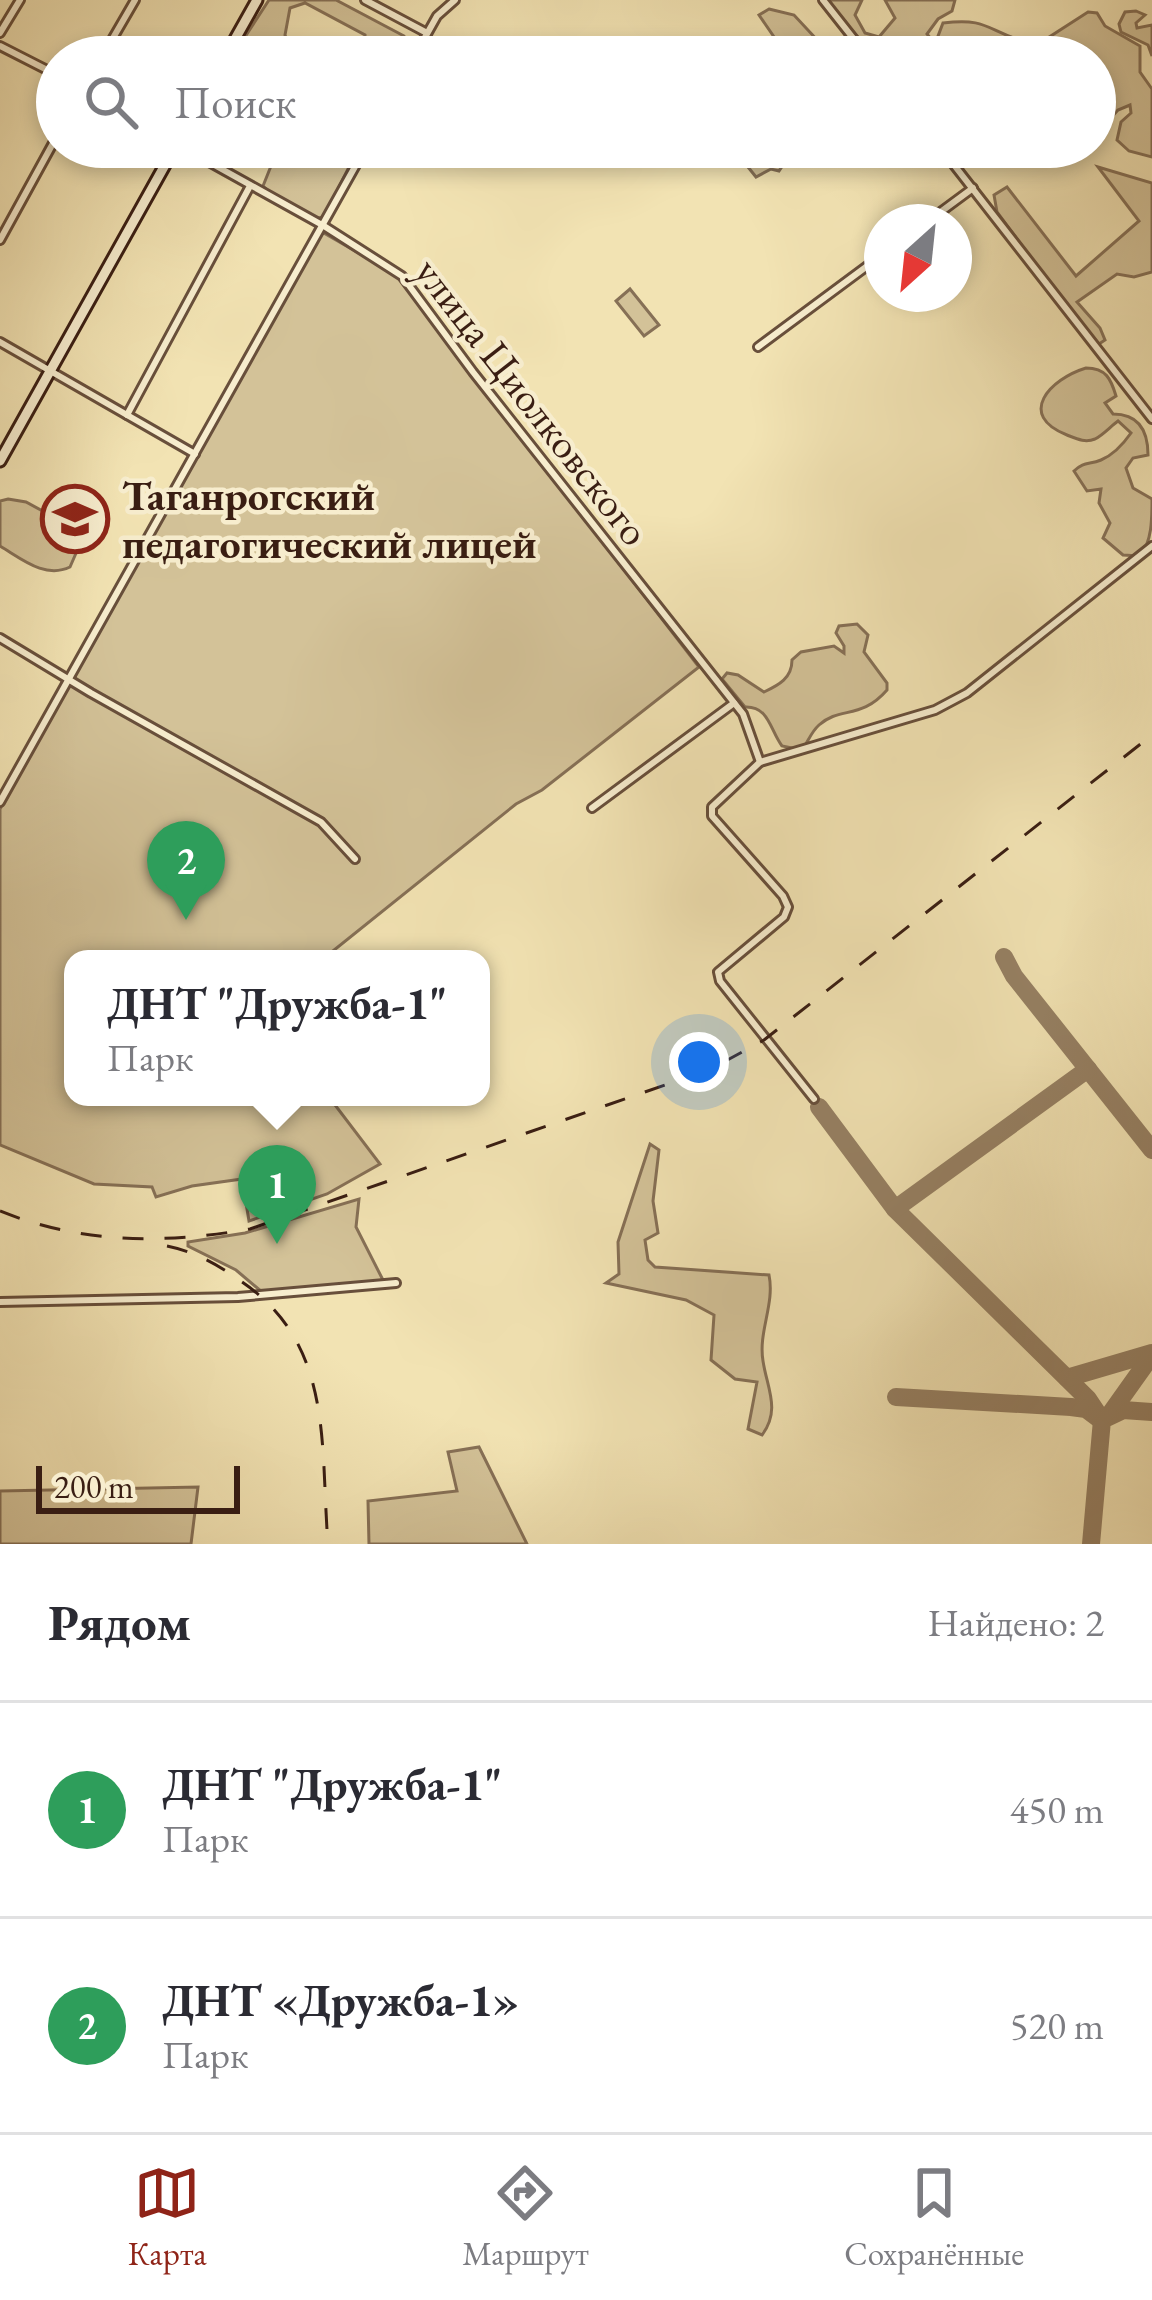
<!DOCTYPE html>
<html lang="ru">
<head>
<meta charset="utf-8">
<style>
  :root { --surface:#fff; --page:#f7f7f7; --text:#2b2b33; --muted:#7c7c81; --line:#e1e1e2; --accent:#8f2418 }
  body { margin:0; font-family:"EB Garamond",serif; background:var(--page); color:var(--text) }
  .compass { position:absolute; left:864px; top:204px; width:108px; height:108px; border-radius:50%; background:var(--surface); box-shadow:0 6px 18px #0003; rotate:207deg }
  .scale { position:absolute; left:36px; bottom:30px; width:204px; box-sizing:border-box; padding-left:12px; border:6px solid #3a1e13; border-top:0; font-size:33px; line-height:42px; white-space:nowrap; color:#3a1e13; -webkit-text-stroke:9px #f7edce; paint-order:stroke }
  .you { position:absolute; left:699px; top:1062px; width:42px; height:42px; margin:-30px; border:9px solid #fff; border-radius:50%; background:#1a73e8; box-shadow:0 0 0 18px #1a73e833 }
  .badge { display:grid; place-items:center; width:78px; height:78px; border-radius:50%; background:var(--accent); color:#fff; font-size:39px; font-weight:700 }
  .pin { position:absolute; translate:-50% -99px; filter:drop-shadow(0 3px 6px #0008) }
  .pin::after { content:''; position:absolute; top:63px; width:42px; height:36px; background:inherit; clip-path:polygon(0 0,100% 0,50% 100%) }
  .popup { position:absolute; left:64px; top:950px; width:426px; height:156px; box-sizing:border-box; display:grid; place-content:center; border-radius:24px; background:var(--surface); filter:drop-shadow(0 3px 9px #0005); font-size:39px; white-space:nowrap; color:var(--muted) }
  .popup b { font-size:45px; color:var(--text) }
  .popup::after { content:''; position:absolute; left:50%; top:100%; margin-left:-24px; border:24px solid transparent; border-top-color:var(--surface) }
  .list { margin:0; padding:0; list-style:none }
  h2 { display:flex; justify-content:space-between; align-items:center; height:156px; margin:0; padding:0 48px; font-size:51px }
  h2 small { font-size:39px; font-weight:400; color:var(--muted) }
  .list li { display:grid; grid-template-columns:78px 1fr auto; gap:36px; align-items:center; box-sizing:border-box; height:216px; padding:0 48px; border-top:3px solid var(--line) }
  .list b { display:block; font-size:45px; white-space:nowrap }
  .list p { margin:0; font-size:39px; white-space:nowrap; color:var(--muted) }
  .list em { font-size:39px; font-style:normal; color:var(--muted) }
  .icon { flex:none; width:66px; height:66px; fill:none; stroke:currentColor; stroke-width:2; stroke-linecap:round; stroke-linejoin:round }
  .map { position:relative; flex:none; width:1152px; height:1544px; overflow:hidden }
  .search { position:absolute; background:var(--surface); box-shadow:0 6px 18px #0003; left:36px; right:36px; top:36px; height:132px; display:flex; align-items:center; gap:30px; box-sizing:border-box; padding:0 42px; border-radius:66px; color:var(--muted); font-size:45px }
  .sheet { height:588px; background:var(--surface) }
  nav { display:flex; justify-content:space-around; align-items:center; box-sizing:border-box; height:168px; border-top:3px solid var(--line); background:var(--surface); font-size:33px; color:var(--muted) }
  nav a { display:grid; justify-items:center; gap:6px }
  nav .on { color:var(--accent) }
  .map>svg:first-child { display:block }
  .green { fill:#d3c298; stroke:#867056; stroke-width:3 }
  .lines { fill:none; stroke-linecap:round; stroke-linejoin:round }
  .taxiway { stroke:#968063; stroke-width:18 }
  .street-casing { stroke:#684f3b; stroke-width:12 }
  .secondary-casing { stroke:#3a1e13; stroke-width:15 }
  .street { stroke:#f7edce; stroke-width:6 }
  .secondary { stroke:#f7edce; stroke-width:9 }
  .rail { stroke:#3a1e13; stroke-width:3; stroke-dasharray:21 21; stroke-linecap:butt }
  .labels { text-anchor:middle; stroke-width:9; stroke-linejoin:round; paint-order:stroke }
  .street-label { font-size:42px; fill:#3a1e13; stroke:#f7edce }
  .poi-label { font-size:42px; font-weight:bold; fill:#3a1e13; stroke:#f7edce; text-anchor:start }
</style>
</head>
<body>
<div class="map">
<svg width="1152" height="1544" viewBox="0 0 1152 1544">
  <rect width="100%" height="100%" fill="#f2e3b3"/>
  <filter id="stains"><feTurbulence type="fractalNoise" baseFrequency=".00167" numOctaves="4"/><feColorMatrix values="0 0 0 0 .2 0 0 0 0 .09 0 0 0 0 .02 0 0 0 .5 -.17"/></filter>
  <radialGradient id="worn" r=".72"><stop offset=".6" stop-color="#630" stop-opacity="0"/><stop offset="1" stop-color="#630" stop-opacity=".3"/></radialGradient>
  <g class="green">
    <polygon points="269,0 336,0 404,36 410,52 407,57 365,57 365,35 305,3 290,8 285,35 295,57 276,57 260,45 248,48 242,57 243,40"/>
    <path d="M831,0H862L855,15L865,33L879,37L895,18L885,0H955L952,11L938,19L927,34L935,44L943,23C987,18 985,29 1022,41L1030,57H974L971,50L954,48L946,57H868L827,5Z"/>
    <polygon points="769,9 794,15 833,57 782,57 783,50 759,15"/>
    <polygon points="1136,11 1145,15 1136,23 1137,28 1152,25 1152,56 1148,45 1121,32 1119,24 1125,12"/>
    <polygon points="1088,12 1097,13 1105,26 1140,46 1140,72 1152,89 1152,157 1129,151 1117,140 1121,122 1131,113 1130,105 1118,110 1106,123 1095,107 1095,57 1037,57 1040,43"/>
    <polygon points="284,147 359,147 324,217 313,219 278,200 263,186 275,156"/>
    <polygon points="741,147 795,147 779,171 771,169 756,177 740,157"/>
    <polygon points="1098,167 1152,183 1152,272 1134,277 1117,274 1077,302 1100,328 1105,340 1096,346 997,212 994,195 1007,187 1076,276 1139,221"/>
    <polygon points="322,232 397,275 699,667 542,790 516,804 323,959 73,959 73,1097 329,1097 380,1164 327,1194 249,1221 242,1179 192,1186 156,1197 152,1187 94,1184 0,1145 0,809"/>
    <polygon points="630,289 659,325 644,336 616,301"/>
    <path d="M1086,368C1106,368 1111,379 1116,396L1105,403L1113,414C1139,414 1148,431 1148,455L1133,458L1126,468L1133,488L1152,499C1152,519 1152,542 1140,556L1123,555L1103,538L1110,523L1099,503L1101,489L1087,491L1074,471C1084,461 1089,465 1101,460C1113,455 1124,443 1131,433L1118,421C1111,426 1103,435 1095,439C1085,443 1077,439 1067,435C1016,415 1050,379 1086,368Z"/>
    <path d="M8,499L26,502L74,528L80,544L70,567C45,579 22,559 0,546V501Z"/>
    <path d="M857,624L868,635L864,652L887,683V690C861,720 840,706 819,725C811,732 808,742 802,750L782,746C770,730 769,706 745,707L722,679L727,673L738,675L764,692C779,685 792,678 792,660L801,652L834,646L844,653V646L836,633L839,626Z"/>
    <path d="M650,1144L659,1150L653,1201L658,1233L645,1240L648,1260L655,1267L769,1275C775,1304 758,1332 763,1361C767,1388 781,1410 762,1435L748,1429L757,1382L735,1379L711,1360L714,1315L686,1300L606,1283L619,1274L618,1242Z"/>
    <polygon points="359,1199 356,1227 385,1284 262,1292 236,1270 188,1246 188,1242 245,1233"/>
    <polygon points="479,1447 527,1544 369,1544 368,1501 457,1491 448,1452"/>
    <polygon points="198,1487 191,1544 0,1544 0,1491"/>
  </g>
  <g class="lines">
    <g class="taxiway">
      <polyline points="1004,957 1014,976 1152,1150"/>
      <polyline points="819,1107 895,1209 1088,1399 1102,1420"/>
      <polyline points="895,1209 1088,1069"/>
      <polyline points="1067,1378 1152,1353"/>
      <polyline points="896,1397 1071,1407 1086,1409 1098,1418"/>
      <polyline points="1110,1414 1152,1355"/>
      <polyline points="1091,1544 1102,1420 1123,1410 1152,1412"/>
    </g>
    <g class="street-casing">
      <g id="street">
        <polyline points="365,0 427,33"/>
        <polyline points="823,0 868,57"/>
        <polyline points="0,33 20,0"/>
        <polyline points="0,46 57,75"/>
        <polyline points="102,57 135,0"/>
        <polyline points="414,57 437,16 455,0"/>
        <polyline points="182,147 324,226 402,276 473,372 743,714 760,762"/>
        <polyline points="940,147 1152,419"/>
        <polyline points="927,222 973,188"/>
        <polyline points="0,240 57,136"/>
        <polyline points="0,342 195,454"/>
        <polyline points="758,347 882,255"/>
        <polyline points="127,415 250,186"/>
        <polyline points="0,638 91,693 321,822 355,859"/>
        <polyline points="0,802 366,147"/>
        <polyline points="592,808 734,703"/>
        <polyline points="814,1099 720,981 718,972 784,917 788,907 783,896 712,816 712,807 760,762 935,710 967,693 1152,546"/>
        <polyline points="0,1302 238,1297 396,1283"/>
      </g>
    </g>
    <g class="secondary-casing">
      <g id="secondary">
        <polyline points="225,57 257,0"/>
        <polyline points="0,461 175,147"/>
      </g>
    </g>
    <use href="#street" class="street"/>
    <use href="#secondary" class="secondary"/>
    <g class="rail">
      <path d="M0,1211C82,1244 164,1244 250,1229L711,1069L764,1040L1152,735"/>
      <path d="M167,1246C196,1252 219,1265 242,1282C334,1345 320,1444 328,1544"/>
    </g>
  </g>
  <defs>
    <g id="university-ring" transform="scale(3.45)"><circle r="9.5" fill="#f7edce" stroke="#8f2418" stroke-width="1.5"/><path d="M0-5L7-2L0 1L-7-2ZM-4 1L0 2.5L4 1V4Q0 6-4 4Z" fill="#8f2418"/></g>
  </defs>
  <g fill-rule="evenodd">
    <use href="#university-ring" x="75" y="519"/>
  </g>
  <g class="labels">
    <g class="street-label">
      <text transform="translate(533 401) rotate(52)" y="15">улица Циолковского</text>
    </g>
    <g class="poi-label">
      <text x="122" y="510">Таганрогский<tspan x="122" dy="48">педагогический лицей</tspan></text>
    </g>
  </g>
  <rect width="100%" height="100%" filter="url(#stains)"/>
  <rect width="100%" height="100%" fill="url(#worn)"/>
</svg>
<svg class="compass" viewBox="-18 -18 36 36"><path d="M0-13l5 13h-10z" fill="#e53935"/><path d="M0 13l5-13h-10z" fill="#7c7c81"/></svg>
<div class="scale">200 m</div>
<div class="you"></div>
<div class="pin badge" style="left:277px;top:1244px;background:#2e9e5b">1</div>
<div class="popup"><b>ДНТ &quot;Дружба-1&quot;</b>Парк</div>
<div class="pin badge" style="left:186px;top:920px;background:#2e9e5b">2</div>
<div class="search"><svg class="icon" aria-label="search" viewBox="0 0 24 24"><circle cx="10" cy="10" r="6"/><path d="M15 15l6 6"/></svg>Поиск</div>
</div>
<section class="sheet">
<h2>Рядом<small>Найдено: 2</small></h2>
<ul class="list">
<li><span class="badge" style="background:#2e9e5b">1</span><div><b>ДНТ &quot;Дружба-1&quot;</b><p>Парк</p></div><em>450 m</em></li>
<li><span class="badge" style="background:#2e9e5b">2</span><div><b>ДНТ «Дружба-1»</b><p>Парк</p></div><em>520 m</em></li>
</ul>
</section>
<nav>
<a class="on"><svg class="icon" aria-label="map" viewBox="0 0 24 24"><path d="M3 6l6-2 6 2 6-2v14l-6 2-6-2-6 2zM9 4v14M15 6v14"/></svg>Карта</a>
<a><svg class="icon" aria-label="directions" viewBox="0 0 24 24"><path d="M12 3l9 9-9 9-9-9zM9 14v-3h6M13 9l2 2-2 2"/></svg>Маршрут</a>
<a><svg class="icon" aria-label="saved" viewBox="0 0 24 24"><path d="M7 4h10v16l-5-4-5 4z"/></svg>Сохранённые</a>
</nav>
</body>
</html>
